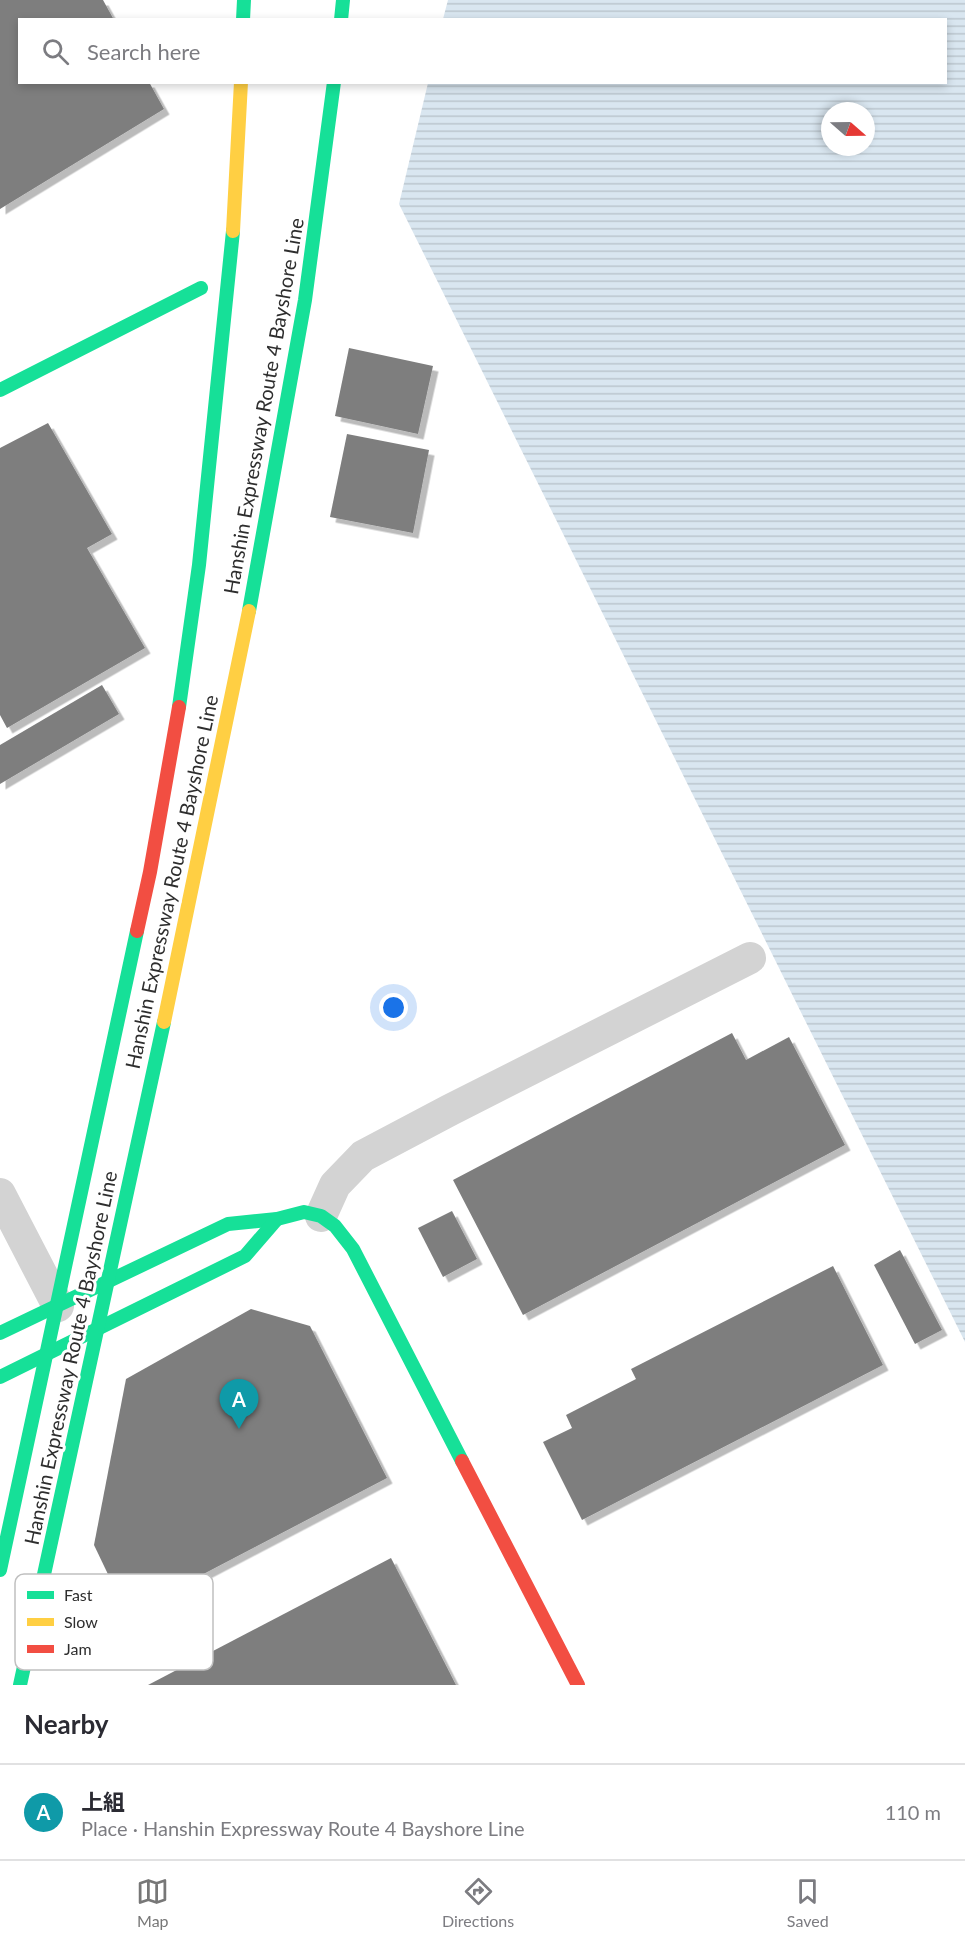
<!DOCTYPE html>
<html lang="en">
<head>
<meta charset="utf-8">
<style>
  :root { --surface:#fff; --page:#f2f2f3; --text:#2b2b33; --muted:#7c7c81; --line:#e1e1e2; --accent:#777 }
  body { margin:0; font-family:Lato,"Noto Sans JP",sans-serif; background:var(--page); color:var(--text) }
  .compass { position:absolute; left:821px; top:102px; width:54px; height:54px; border-radius:50%; background:var(--surface); box-shadow:0 3px 9px #0003; rotate:110deg }
  .you { position:absolute; left:394px; top:1008px; width:21px; height:21px; margin:-15px; border:4px solid #fff; border-radius:50%; background:#1a73e8; box-shadow:0 0 0 9px #1a73e833 }
  .badge { display:grid; place-items:center; width:39px; height:39px; border-radius:50%; background:var(--accent); color:#fff; font-size:20px; font-weight:700 }
  .pin { position:absolute; translate:-50% -50px; filter:drop-shadow(0 2px 3px #0008) }
  .pin::after { content:''; position:absolute; top:32px; width:21px; height:18px; background:inherit; clip-path:polygon(0 0,100% 0,50% 100%) }
  .list { margin:0; padding:0; list-style:none }
  h2 { display:flex; justify-content:space-between; align-items:center; height:78px; margin:0; padding:0 24px; font-size:26px }
  h2 small { font-size:20px; font-weight:400; color:var(--muted) }
  .list li { display:grid; grid-template-columns:39px 1fr auto; gap:18px; align-items:center; box-sizing:border-box; height:96px; padding:0 24px; border-top:2px solid var(--line) }
  .list b { display:block; font-size:22px; white-space:nowrap }
  .list p { margin:0; font-size:20px; white-space:nowrap; color:var(--muted) }
  .list em { font-size:20px; font-style:normal; color:var(--muted) }
  .icon { flex:none; width:33px; height:33px; fill:none; stroke:currentColor; stroke-width:2; stroke-linecap:round; stroke-linejoin:round }
  .map { position:relative; flex:none; width:965px; height:1685px; overflow:hidden }
  .search { position:absolute; background:var(--surface); box-shadow:0 3px 9px #0003; left:18px; right:18px; top:18px; height:66px; display:flex; align-items:center; gap:15px; box-sizing:border-box; padding:0 21px; border-radius:0px; color:var(--muted); font-size:22px }
  .sheet { height:174px; background:var(--surface) }
  nav { display:flex; justify-content:space-around; align-items:center; box-sizing:border-box; height:84px; border-top:2px solid var(--line); background:var(--surface); font-size:16px; color:var(--muted) }
  nav a { display:grid; justify-items:center; gap:3px }
  nav .on { color:var(--accent) }
  .map>svg:first-child { display:block }
  .water { fill:url(#water-rules); fill-rule:evenodd }
  .building { fill:#7e7e7e; filter:url(#shadow) }
  .lines { fill:none; stroke-linecap:round; stroke-linejoin:round }
  .street { stroke:#d3d3d3; stroke-width:32 }
  .fast { stroke:#16e098; stroke-width:14 }
  .jam { stroke:#f24e42; stroke-width:14 }
  .fast-bridge { stroke:#16e098; stroke-width:14 }
  .slow-bridge { stroke:#ffcf43; stroke-width:14 }
  .jam-bridge { stroke:#f24e42; stroke-width:14 }
  .labels { text-anchor:middle; stroke-width:6; stroke-linejoin:round; paint-order:stroke }
  .street-label { font-size:20px; fill:#2e2e2e; stroke:#fff }
  .key { fill:#fff; stroke:#c0c0c0; stroke-width:1.5 }
  .key-label { font-size:16px; fill:#2e2e2e }
</style>
</head>
<body>
<div class="map">
<svg width="965" height="1685" viewBox="0 0 965 1685">
  <defs>
    <pattern id="water-rules" width="6" height="5" patternUnits="userSpaceOnUse" patternTransform="scale(1.5)"><rect width="6" height="5" fill="#d9e6f0"/><path d="M0 2.5h6" fill="none" stroke="#bbc6ce"/></pattern>
    <filter id="shadow"><feDropShadow dx="5.5" dy="5.5" stdDeviation="0" flood-color="#0004"/></filter>
  </defs>
  <rect width="100%" height="100%" fill="#fff"/>
  <path class="water" d="M448,0H965V1342L399,204L428,83L946,82V20L443,19ZM830,111H866V147H830Z"/>
  <g class="building">
    <polygon points="0,0 103,0 114,20 20,20 20,82 149,82 164,109 0,209"/>
    <polygon points="349,348 433,366 418,434 335,416"/>
    <polygon points="48,423 112,534 87,548 145,648 7,728 0,715 0,448"/>
    <polygon points="347,434 429,450 413,533 330,517"/>
    <polygon points="102,685 119,714 0,784 0,745"/>
    <polygon points="732,1033 746,1060 789,1037 845,1145 523,1315 453,1180"/>
    <polygon points="452,1211 477,1259 443,1277 418,1228"/>
    <polygon points="900,1250 942,1330 915,1344 874,1265"/>
    <polygon points="833,1266 883,1365 582,1520 543,1442 572,1428 566,1415 636,1379 631,1369"/>
    <polygon points="251,1309 310,1326 387,1478 127,1614 94,1545 126,1379"/>
    <polygon points="391,1558 456,1685 148,1685"/>
  </g>
  <g class="lines">
    <g class="street">
      <polyline points="0,1194 58,1306"/>
      <polyline points="321,1216 335,1185 363,1156 450,1110 750,958"/>
    </g>
    <g class="fast">
      <polyline points="243,20 244,0"/>
      <polyline points="341,20 343,0"/>
      <polyline points="0,390 201,288"/>
      <polyline points="0,1333 228,1224 277,1219 304,1212 321,1216 335,1226 353,1249 462,1461"/>
      <polyline points="0,1377 245,1256 277,1219"/>
    </g>
    <polyline class="jam" points="462,1461 578,1685"/>
    <g class="fast-bridge">
      <polyline points="249,611 305,300 334,82"/>
      <polyline points="179,707 199,565 233,231"/>
      <polyline points="0,1570 137,931"/>
      <polyline points="20,1685 164,1022"/>
    </g>
    <g class="slow-bridge">
      <polyline points="233,231 241,82"/>
      <polyline points="164,1022 249,611"/>
    </g>
    <polyline class="jam-bridge" points="137,931 150,872 179,707"/>
  </g>
  <g class="labels">
    <g class="street-label">
      <text transform="translate(264 406) rotate(-80)" y="7">Hanshin Expressway Route 4 Bayshore Line</text>
      <text transform="translate(172 882) rotate(-78)" y="7">Hanshin Expressway Route 4 Bayshore Line</text>
      <text transform="translate(71 1358) rotate(-78)" y="7">Hanshin Expressway Route 4 Bayshore Line</text>
    </g>
  </g>
  <rect x="15" y="1574" width="198" height="96" rx="9" class="key"/>
  <rect x="27" y="1591" width="27" height="8" fill="#16e098"/>
  <rect x="27" y="1618" width="27" height="8" fill="#ffcf43"/>
  <rect x="27" y="1645" width="27" height="8" fill="#f24e42"/>
  <g class="key-label">
    <text x="64" y="1601">Fast</text>
    <text x="64" y="1628">Slow</text>
    <text x="64" y="1655">Jam</text>
  </g>
</svg>
<svg class="compass" viewBox="-18 -18 36 36"><path d="M0-13l5 13h-10z" fill="#e53935"/><path d="M0 13l5-13h-10z" fill="#7c7c81"/></svg>
<div class="you"></div>
<div class="pin badge" style="left:239px;top:1429px;background:#0f9aa8">A</div>
<div class="search"><svg class="icon" aria-label="search" viewBox="0 0 24 24"><circle cx="10" cy="10" r="6"/><path d="M15 15l6 6"/></svg>Search here</div>
</div>
<section class="sheet">
<h2>Nearby<small></small></h2>
<ul class="list">
<li><span class="badge" style="background:#0f9aa8">A</span><div><b>上組</b><p>Place · Hanshin Expressway Route 4 Bayshore Line</p></div><em>110 m</em></li>
</ul>
</section>
<nav>
<a class="on"><svg class="icon" aria-label="map" viewBox="0 0 24 24"><path d="M3 6l6-2 6 2 6-2v14l-6 2-6-2-6 2zM9 4v14M15 6v14"/></svg>Map</a>
<a><svg class="icon" aria-label="directions" viewBox="0 0 24 24"><path d="M12 3l9 9-9 9-9-9zM9 14v-3h6M13 9l2 2-2 2"/></svg>Directions</a>
<a><svg class="icon" aria-label="saved" viewBox="0 0 24 24"><path d="M7 4h10v16l-5-4-5 4z"/></svg>Saved</a>
</nav>
</body>
</html>
